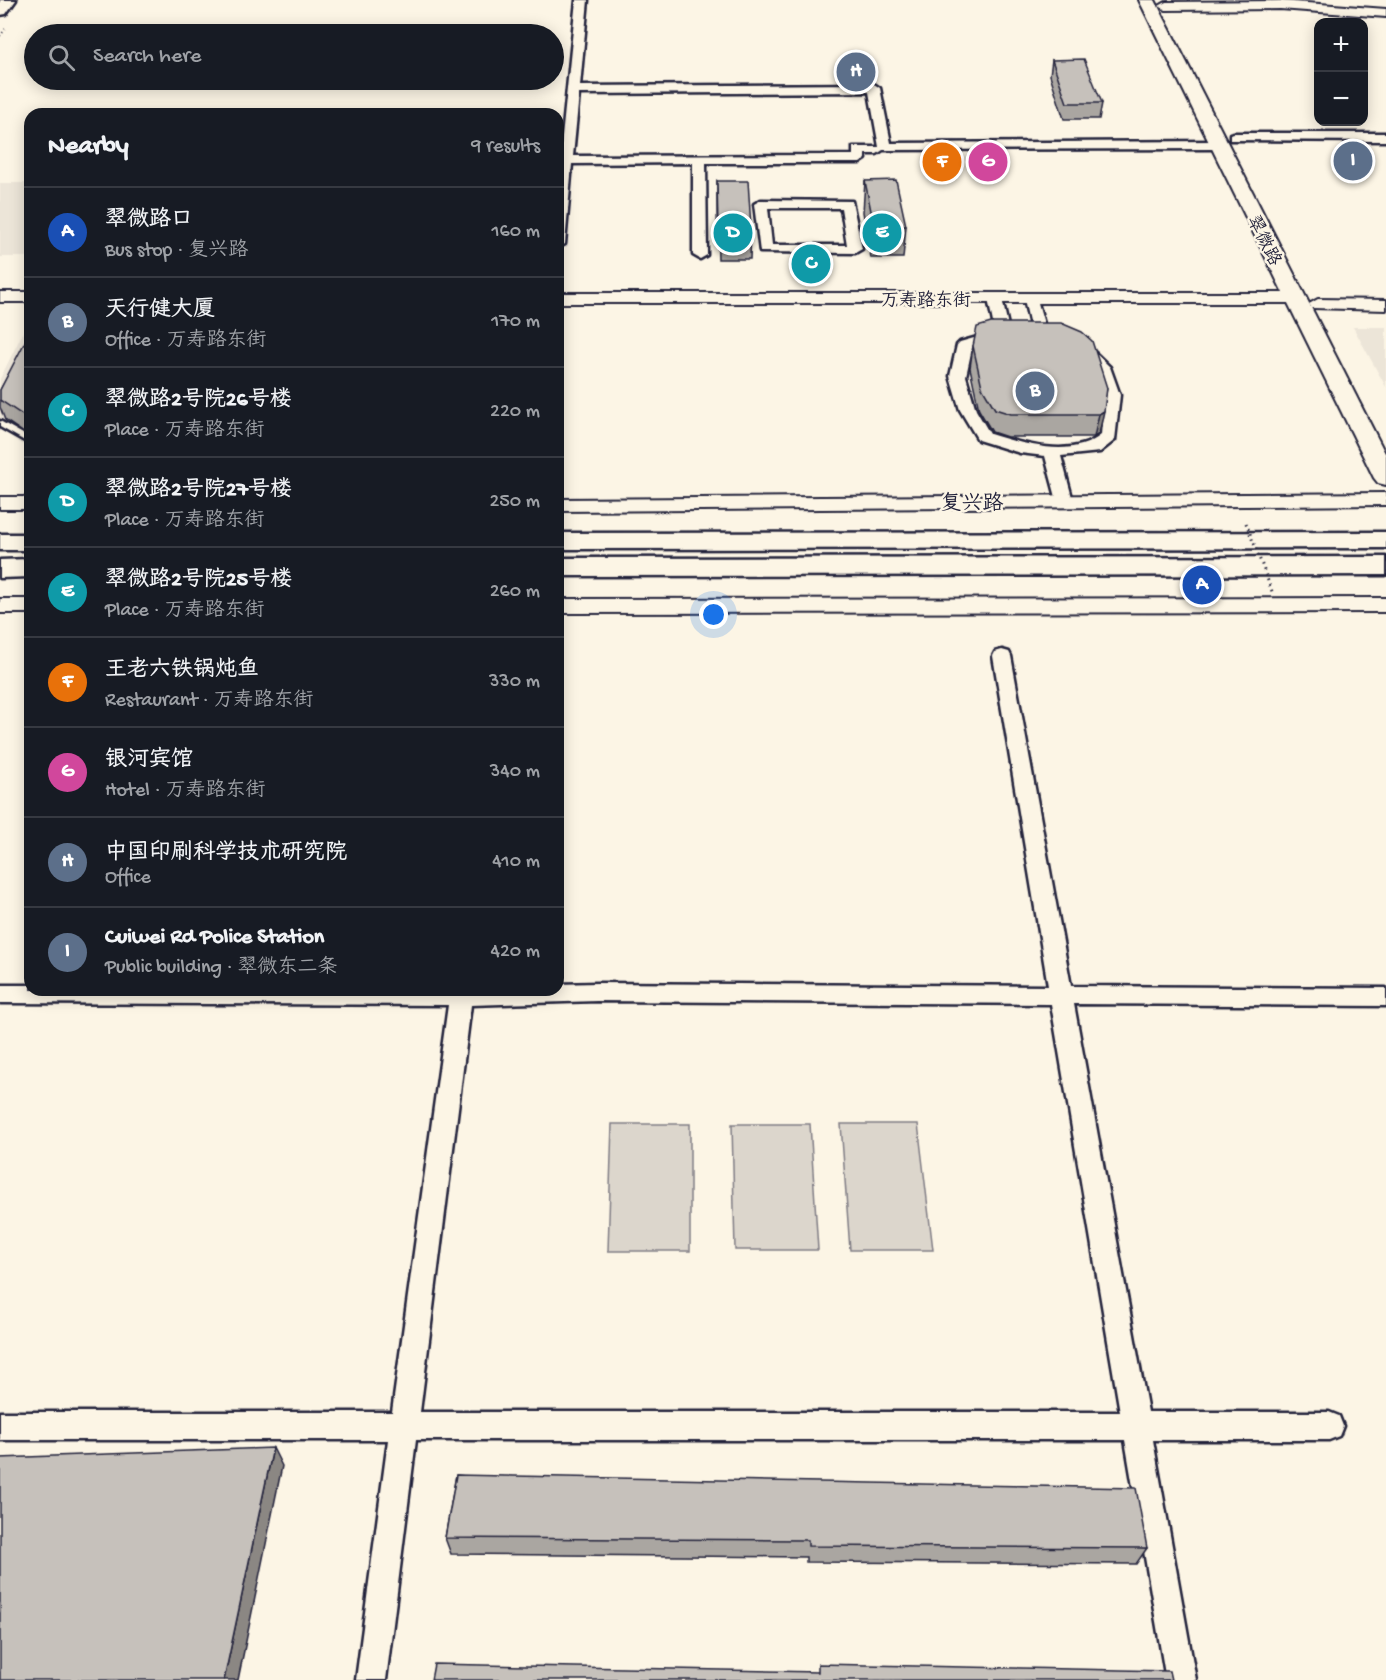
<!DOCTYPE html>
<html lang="en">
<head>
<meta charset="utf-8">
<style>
  :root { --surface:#171b24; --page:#242831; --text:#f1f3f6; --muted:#9ea1a6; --line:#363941; --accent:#8c9099 }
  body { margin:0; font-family:"Gochi Hand","LXGW WenKai TC",sans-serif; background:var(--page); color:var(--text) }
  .controls { position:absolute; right:18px; top:18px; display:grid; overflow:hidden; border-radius:12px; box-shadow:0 3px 15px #0003 }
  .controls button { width:54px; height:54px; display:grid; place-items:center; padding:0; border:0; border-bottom:2px solid var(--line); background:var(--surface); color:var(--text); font:30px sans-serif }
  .you { position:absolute; left:714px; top:615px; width:21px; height:21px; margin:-15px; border:4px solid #fff; border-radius:50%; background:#1a73e8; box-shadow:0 0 0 9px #1a73e833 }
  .badge { display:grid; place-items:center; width:39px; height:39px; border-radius:50%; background:var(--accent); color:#fff; font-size:20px; font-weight:700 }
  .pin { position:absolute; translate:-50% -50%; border:3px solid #fff; box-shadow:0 2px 6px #0006 }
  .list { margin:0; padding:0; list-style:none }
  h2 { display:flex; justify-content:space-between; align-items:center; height:78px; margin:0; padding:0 24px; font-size:26px }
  h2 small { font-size:20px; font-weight:400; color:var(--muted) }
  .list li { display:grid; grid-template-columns:39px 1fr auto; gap:18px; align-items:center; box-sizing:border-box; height:90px; padding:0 24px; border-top:2px solid var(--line) }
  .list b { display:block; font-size:22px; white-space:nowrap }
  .list p { margin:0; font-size:20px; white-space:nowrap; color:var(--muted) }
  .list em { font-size:20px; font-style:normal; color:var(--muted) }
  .icon { flex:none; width:33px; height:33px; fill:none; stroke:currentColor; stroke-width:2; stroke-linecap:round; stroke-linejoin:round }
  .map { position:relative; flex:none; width:1386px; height:1680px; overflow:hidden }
  .search { position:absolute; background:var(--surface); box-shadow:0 3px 15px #0003; left:24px; top:24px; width:540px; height:66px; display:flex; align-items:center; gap:15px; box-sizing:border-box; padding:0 21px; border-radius:33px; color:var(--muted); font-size:22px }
  .panel { position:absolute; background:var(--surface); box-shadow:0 3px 15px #0003; left:24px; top:108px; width:540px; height:888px; border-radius:18px }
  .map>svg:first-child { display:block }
  .built { fill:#ece5d8 }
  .green { fill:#dcd6cc; stroke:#7f7c84; stroke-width:1.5 }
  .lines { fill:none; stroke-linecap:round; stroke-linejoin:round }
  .service-casing { stroke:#22223b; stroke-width:5 }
  .minor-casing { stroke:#22223b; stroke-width:5 }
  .tertiary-casing { stroke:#22223b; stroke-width:4 }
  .secondary-casing { stroke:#22223b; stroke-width:4 }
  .primary-casing { stroke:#22223b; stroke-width:5 }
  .trunk-casing { stroke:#22223b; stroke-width:5 }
  .path { stroke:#22223b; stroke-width:2; stroke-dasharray:1 3; stroke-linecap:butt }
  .service { fill:#fcf5e5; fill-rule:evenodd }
  .minor { fill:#fcf5e5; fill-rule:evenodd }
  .tertiary { fill:#fcf5e5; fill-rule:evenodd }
  .secondary { fill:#fcf5e5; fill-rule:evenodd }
  .primary { fill:#fcf5e5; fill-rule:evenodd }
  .trunk { fill:#fcf5e5; fill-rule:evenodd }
  .path-bridge { stroke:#22223b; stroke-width:3; stroke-dasharray:1.5 4; stroke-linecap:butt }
  .wall { fill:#aaa6a1; stroke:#22223b; stroke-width:1.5 }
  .shaded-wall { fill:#8b8783; stroke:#22223b; stroke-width:1.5 }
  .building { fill:#c6c1bb; stroke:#22223b; stroke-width:1.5 }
  .labels { text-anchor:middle; stroke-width:5; stroke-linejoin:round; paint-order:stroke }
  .far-street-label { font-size:18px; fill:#22223b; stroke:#fcf5e5 }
  .street-label { font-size:21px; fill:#22223b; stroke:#fcf5e5 }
</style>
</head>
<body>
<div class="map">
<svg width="1386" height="1680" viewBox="0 0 1386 1680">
  <rect width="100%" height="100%" fill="#fcf5e5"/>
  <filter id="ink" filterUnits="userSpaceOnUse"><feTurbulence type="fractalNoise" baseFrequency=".0167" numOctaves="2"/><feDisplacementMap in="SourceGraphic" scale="12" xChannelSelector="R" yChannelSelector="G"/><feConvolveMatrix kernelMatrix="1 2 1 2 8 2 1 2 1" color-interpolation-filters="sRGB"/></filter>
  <g filter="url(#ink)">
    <g class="built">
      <rect x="0" y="183" width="30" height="74"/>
      <polygon points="30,318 30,449 0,430 0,379"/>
      <polygon points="1353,327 1386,327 1386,387"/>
    </g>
    <g class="green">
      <polygon points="612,1124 690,1124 690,1251 608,1251"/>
      <polygon points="732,1124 810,1124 818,1250 735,1250"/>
      <polygon points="841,1124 918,1124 933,1250 850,1250"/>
    </g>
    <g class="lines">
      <g class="service-casing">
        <polygon id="service" points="0,421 30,438 30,444 0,427"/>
      </g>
      <g class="minor-casing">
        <g id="minor">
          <path d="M576,0H588L580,86L874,84L880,88L891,143L1218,141L1224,145L1218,149L883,150L877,154H865L866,159L860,163H706L707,255L700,259L693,255V163L572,164L565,244L558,248V177ZM869,92L879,147H853V155L573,156L579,94Z"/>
          <polygon points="1234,133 1386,133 1386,141 1230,140 1230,134"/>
          <path d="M761,200L852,201L862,249L855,253L760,252L754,204ZM768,208H841L847,245H772Z"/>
          <path d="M995,295L1002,299L1009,330H1031L1024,299L1031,295L1036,296L1047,334L1040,338H1006L972,348L966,376L976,410L990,434C1023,444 1072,459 1101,435C1105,390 1107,380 1073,347L1070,344L1073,341H1083L1110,367L1120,395L1115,440L1100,452L1061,456L1073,501L1071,505H1059L1057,501L1045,456L1020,453L978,440L960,410L950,376L957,345L960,342L995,332L988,299Z"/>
          <path d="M1002,650L1009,652L1011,656L1071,986L1386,988V1006L1074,1004L1148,1412H1329L1339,1416L1343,1426L1339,1436L1329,1440H1153L1196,1680H1166L1125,1440H416L386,1680H356L388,1440H0V1412H392L448,1005L0,1003V985H30V990H558V984L597,983L1048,986L993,656L995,652ZM597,1001L1051,1004L1120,1412H420L471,1005Z"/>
        </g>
      </g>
      <g class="tertiary-casing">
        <g id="tertiary">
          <polygon points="1280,1 1386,9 1386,17 1280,9 1166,10 1159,6 1166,2"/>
          <rect x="0" y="292" width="30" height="10"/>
          <polygon points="558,293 1295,293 1304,298 1295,303 558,303"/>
          <polygon points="1318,299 1386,300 1386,310 1312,308 1309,304"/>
          <polygon points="1386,493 1386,505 558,511 558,499"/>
          <rect x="0" y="497" width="30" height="12"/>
          <polygon points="1386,598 1386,612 558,613 558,599"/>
          <rect x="0" y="599" width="30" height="14"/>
        </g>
      </g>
      <g class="secondary-casing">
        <polygon id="secondary" points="1139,0 1155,0 1386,455 1386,485 1378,483 1374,478"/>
      </g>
      <g class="primary-casing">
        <polygon id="primary" points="0,0 16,0 6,14 0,15"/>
      </g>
      <g class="trunk-casing">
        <g id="trunk">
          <polygon points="1386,532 1386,548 558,549 558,533"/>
          <rect x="0" y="534" width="30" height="16"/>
          <polygon points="1386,557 1386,575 558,576 558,558"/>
          <polygon points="30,559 30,577 0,578 0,560"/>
        </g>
      </g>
      <polyline class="path" points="0,36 7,27"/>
      <use href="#service" class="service"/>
      <use href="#minor" class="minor"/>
      <use href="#tertiary" class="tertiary"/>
      <use href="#secondary" class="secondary"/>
      <use href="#primary" class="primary"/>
      <use href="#trunk" class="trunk"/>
      <polyline class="path-bridge" points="1246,523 1273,594"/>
    </g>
    <g class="wall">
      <polygon points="1052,60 1102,103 1099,119 1064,119 1050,75"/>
      <polygon points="717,181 751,227 750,259 718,259 717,212"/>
      <polygon points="865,181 906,226 903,258 871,258 863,212"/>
      <polygon points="30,336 30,437 5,420 0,407 0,390"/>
      <polygon points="973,346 1107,388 1099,434 1094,437 1007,437 992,432 979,410 970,368"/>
      <polygon points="456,1475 1147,1548 1136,1564 806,1562 806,1557 451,1554 445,1538"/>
    </g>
    <g class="shaded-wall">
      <polygon points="1104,411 1099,434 1094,437 1099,414"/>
      <polygon points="273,1448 282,1466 238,1680 224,1680"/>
    </g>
    <g class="building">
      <polygon points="1084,59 1102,103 1067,103 1052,60"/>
      <polygon points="896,180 906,226 874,226 865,181"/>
      <polygon points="717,181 748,181 751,227 718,227"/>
      <polygon points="991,323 1061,323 1082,332 1092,341 1107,388 1104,411 1099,414 1011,414 995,409 982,387 973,346 977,327"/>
      <polygon points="28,336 30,336 30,420 0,400 0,390"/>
      <polygon points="273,1448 224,1680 0,1680 0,1458"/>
      <polygon points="456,1475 1136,1488 1147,1548 808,1546 808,1540 445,1538"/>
      <polygon points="434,1664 818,1672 818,1664 1169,1671 1171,1680 431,1680"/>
    </g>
  </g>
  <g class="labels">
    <g class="far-street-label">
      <text transform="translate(1265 240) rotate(63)" y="6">翠微路</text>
      <text x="926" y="305">万寿路东街</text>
    </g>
    <g class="street-label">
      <text x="972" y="509">复兴路</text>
    </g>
  </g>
</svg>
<div class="controls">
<button>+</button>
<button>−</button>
</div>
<div class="you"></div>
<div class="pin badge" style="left:1202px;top:585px;background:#1a4fb4">A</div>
<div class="pin badge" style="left:1035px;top:391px;background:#5c6f8a">B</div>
<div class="pin badge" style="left:811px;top:264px;background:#0f9aa8">C</div>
<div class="pin badge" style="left:733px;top:233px;background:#0f9aa8">D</div>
<div class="pin badge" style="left:882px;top:233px;background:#0f9aa8">E</div>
<div class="pin badge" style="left:942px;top:162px;background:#e8710a">F</div>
<div class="pin badge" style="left:988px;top:162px;background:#d1479c">G</div>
<div class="pin badge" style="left:856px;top:72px;background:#5c6f8a">H</div>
<div class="pin badge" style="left:1353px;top:161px;background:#5c6f8a">I</div>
<div class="search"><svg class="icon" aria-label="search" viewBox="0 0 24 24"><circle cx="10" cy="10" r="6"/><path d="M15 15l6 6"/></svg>Search here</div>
<section class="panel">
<h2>Nearby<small>9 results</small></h2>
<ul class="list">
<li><span class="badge" style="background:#1a4fb4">A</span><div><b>翠微路口</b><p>Bus stop · 复兴路</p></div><em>160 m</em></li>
<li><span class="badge" style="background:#5c6f8a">B</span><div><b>天行健大厦</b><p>Office · 万寿路东街</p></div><em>170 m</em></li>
<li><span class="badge" style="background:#0f9aa8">C</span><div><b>翠微路2号院26号楼</b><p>Place · 万寿路东街</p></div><em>220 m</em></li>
<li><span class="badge" style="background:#0f9aa8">D</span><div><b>翠微路2号院27号楼</b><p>Place · 万寿路东街</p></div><em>250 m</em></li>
<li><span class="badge" style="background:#0f9aa8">E</span><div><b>翠微路2号院25号楼</b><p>Place · 万寿路东街</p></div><em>260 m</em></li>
<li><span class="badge" style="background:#e8710a">F</span><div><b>王老六铁锅炖鱼</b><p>Restaurant · 万寿路东街</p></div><em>330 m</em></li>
<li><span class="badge" style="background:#d1479c">G</span><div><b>银河宾馆</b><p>Hotel · 万寿路东街</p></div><em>340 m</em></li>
<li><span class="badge" style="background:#5c6f8a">H</span><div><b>中国印刷科学技术研究院</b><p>Office</p></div><em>410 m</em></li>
<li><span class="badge" style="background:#5c6f8a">I</span><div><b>Cuiwei Rd Police Station</b><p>Public building · 翠微东二条</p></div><em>420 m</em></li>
</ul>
</section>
</div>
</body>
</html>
